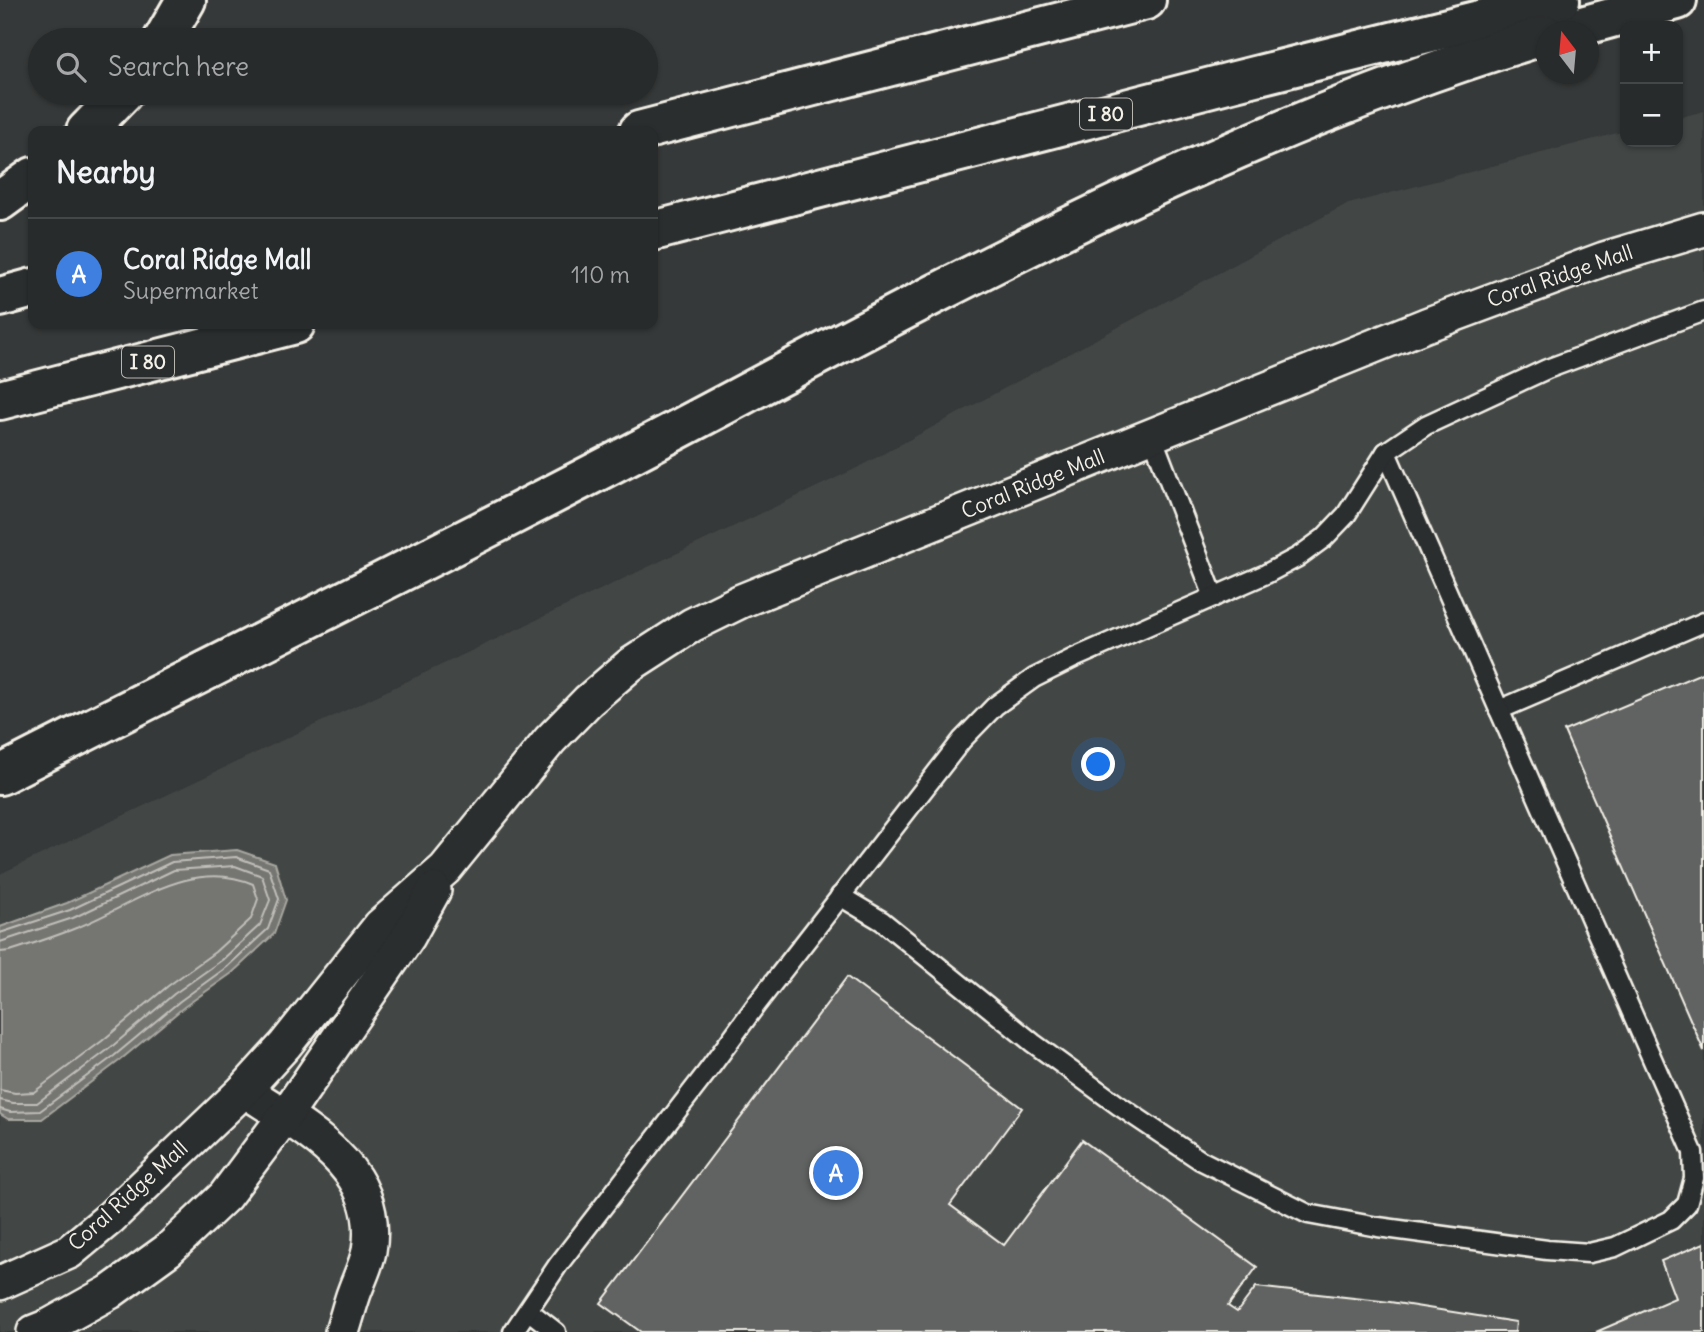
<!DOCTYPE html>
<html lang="en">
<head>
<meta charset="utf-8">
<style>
  :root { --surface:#282b2b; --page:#343737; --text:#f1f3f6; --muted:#a5a7a9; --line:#444747; --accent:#ffd166 }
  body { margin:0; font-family:Delius,sans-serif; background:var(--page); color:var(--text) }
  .controls { position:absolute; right:21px; top:21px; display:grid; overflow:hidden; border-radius:14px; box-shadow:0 2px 5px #0004 }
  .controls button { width:63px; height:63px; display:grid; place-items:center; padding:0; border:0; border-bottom:2px solid var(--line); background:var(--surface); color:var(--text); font:35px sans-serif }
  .compass { position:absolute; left:1536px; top:21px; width:63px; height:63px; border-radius:50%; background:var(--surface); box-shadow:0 2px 5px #0004; rotate:344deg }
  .you { position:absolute; left:1099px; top:765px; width:24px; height:24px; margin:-18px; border:5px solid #fff; border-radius:50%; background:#1a73e8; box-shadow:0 0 0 10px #1a73e833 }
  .badge { display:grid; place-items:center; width:46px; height:46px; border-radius:50%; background:var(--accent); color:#fff; font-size:23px; font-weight:700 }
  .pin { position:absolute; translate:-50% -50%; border:4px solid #fff; box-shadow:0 2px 7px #0006 }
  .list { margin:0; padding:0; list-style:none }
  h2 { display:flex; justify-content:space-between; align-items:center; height:91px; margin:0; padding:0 28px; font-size:30px }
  h2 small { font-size:23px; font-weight:400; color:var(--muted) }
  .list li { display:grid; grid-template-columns:46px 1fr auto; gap:21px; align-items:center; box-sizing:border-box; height:112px; padding:0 28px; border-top:2px solid var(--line) }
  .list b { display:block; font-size:26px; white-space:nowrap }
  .list p { margin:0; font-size:23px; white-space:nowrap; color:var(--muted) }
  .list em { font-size:23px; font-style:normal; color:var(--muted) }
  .icon { flex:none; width:38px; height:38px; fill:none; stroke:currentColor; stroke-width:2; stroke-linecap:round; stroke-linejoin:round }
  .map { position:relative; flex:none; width:1704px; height:1332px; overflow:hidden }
  .search { position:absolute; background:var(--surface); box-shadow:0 2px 5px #0004; left:28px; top:28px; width:630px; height:77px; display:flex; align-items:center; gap:18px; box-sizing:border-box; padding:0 24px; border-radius:38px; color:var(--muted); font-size:26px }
  .panel { position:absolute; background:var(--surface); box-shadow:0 2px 5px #0004; left:28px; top:126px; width:630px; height:203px; border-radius:14px }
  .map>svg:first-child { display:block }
  .built { fill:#434645 }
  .water { fill:#757572; stroke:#a8a7a1; stroke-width:2 }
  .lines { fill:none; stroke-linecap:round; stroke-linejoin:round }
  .shore { stroke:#c1bfb9; stroke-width:2 }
  .building { fill:#616362; stroke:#f4f1e8; stroke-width:2 }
  .lane-casing { stroke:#f4f1e8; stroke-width:23 }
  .street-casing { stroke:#f4f1e8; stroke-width:38 }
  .highway-casing { stroke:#f4f1e8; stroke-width:44 }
  .lane { stroke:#2a2d2e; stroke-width:18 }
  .street { stroke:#2a2d2e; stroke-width:33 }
  .highway { stroke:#2a2d2e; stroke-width:38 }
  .labels { text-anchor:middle; stroke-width:5; stroke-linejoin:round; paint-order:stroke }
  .shield { fill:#2a2d2e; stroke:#b7b6b0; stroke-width:2 }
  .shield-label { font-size:19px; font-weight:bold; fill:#f4f1e8 }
  .street-label { font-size:21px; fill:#f4f1e8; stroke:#2a2d2e }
</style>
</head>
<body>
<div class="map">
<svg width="1704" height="1332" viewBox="0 0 1704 1332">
  <rect width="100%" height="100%" fill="#363939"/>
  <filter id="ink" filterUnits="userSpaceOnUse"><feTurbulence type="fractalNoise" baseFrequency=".0143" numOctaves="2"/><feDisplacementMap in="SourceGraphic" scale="14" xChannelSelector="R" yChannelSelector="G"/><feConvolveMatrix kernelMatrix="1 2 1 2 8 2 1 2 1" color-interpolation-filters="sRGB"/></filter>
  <g filter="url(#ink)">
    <polygon class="built" points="1704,111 1704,1332 0,1332 0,874 855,469 1345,205 1625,131 1625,142 1678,142 1678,118"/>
    <polygon class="water" points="237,850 275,863 286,900 274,934 232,973 184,1007 119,1061 42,1119 8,1119 0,1114 0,927 67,903 170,855"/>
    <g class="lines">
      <g class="shore">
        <polyline points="0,933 70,910 172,862 236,857 269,869 279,899 268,929 227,967 180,1001 114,1056 40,1111 10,1112 0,1109"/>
        <polyline points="0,942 73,918 174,870 235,866 262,876 270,900 260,925 222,960 174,994 109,1049 37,1103 13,1103 0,1100"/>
        <path d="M0,952L10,951C32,944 54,937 76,928C132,906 191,857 253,884L258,899L251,919L215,952L168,986L102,1041L34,1092L15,1093L0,1090"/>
      </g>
    </g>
    <g class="building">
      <polygon points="1704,672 1704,1051 1564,731"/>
      <polygon points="847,977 1022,1108 950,1205 1004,1245 1082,1140 1257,1267 1228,1306 1237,1312 1256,1287 1390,1302 1516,1322 1515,1332 641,1332 601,1303"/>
      <polygon points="1704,1243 1704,1332 1596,1332 1675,1298 1661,1261"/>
    </g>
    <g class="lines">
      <g class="lane-casing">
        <g id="lane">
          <polyline points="1152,436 1214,597"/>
          <polyline points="1499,710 1704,622"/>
          <polyline points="840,896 882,921 1033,1043 1118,1105 1200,1160 1308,1214 1378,1227 1547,1250 1589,1253 1615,1247 1671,1220 1687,1204 1694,1178 1693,1152 1386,452"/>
          <polyline points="529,1311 556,1332"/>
          <polyline points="513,1332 558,1265 707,1072 756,1005 962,740 995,706 1034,678 1074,658 1266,574 1298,557 1324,538 1346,515 1386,452 1426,425 1547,369 1704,311"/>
        </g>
      </g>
      <g class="street-casing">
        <g id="street">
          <path d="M244,1090C304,1129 383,1167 369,1251C366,1266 358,1281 353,1296C349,1308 346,1320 342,1332"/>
          <polyline points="0,1283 69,1252 110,1218 244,1090 285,1045 380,926 445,869 550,740 588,701 630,665 692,625 741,601 1426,325 1604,259 1704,229"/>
          <polyline points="34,1332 49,1326 110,1292 168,1250 225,1196 285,1116 408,937 434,890"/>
        </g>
      </g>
      <g class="highway-casing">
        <g id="highway">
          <polyline points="1560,32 1677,0"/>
          <polyline points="163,40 186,0"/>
          <polyline points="86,131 123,93"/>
          <polyline points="639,131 1146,0"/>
          <polyline points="0,201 33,177"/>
          <polyline points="653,231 1231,82 1560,0"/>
          <polyline points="0,297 33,288"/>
          <polyline points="0,400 295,324"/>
          <path d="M0,775C223,661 447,551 669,434C953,284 1237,127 1546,35"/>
        </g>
      </g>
      <use href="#lane" class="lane"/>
      <use href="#street" class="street"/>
      <use href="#highway" class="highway"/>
    </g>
  </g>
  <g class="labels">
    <g class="shield">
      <rect x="1080" y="98.5" width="52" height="31" rx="5"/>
      <rect x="122" y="346.5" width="52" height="31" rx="5"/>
    </g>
    <g class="shield-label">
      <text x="1106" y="121">I 80</text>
      <text x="148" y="369">I 80</text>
    </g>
    <g class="street-label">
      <text transform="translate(1560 276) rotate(-19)" y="7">Coral Ridge Mall</text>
      <text transform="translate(1033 484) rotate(-22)" y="7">Coral Ridge Mall</text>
      <text transform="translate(128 1196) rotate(-42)" y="7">Coral Ridge Mall</text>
    </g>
  </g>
</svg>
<div class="controls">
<button>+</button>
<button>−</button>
</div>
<svg class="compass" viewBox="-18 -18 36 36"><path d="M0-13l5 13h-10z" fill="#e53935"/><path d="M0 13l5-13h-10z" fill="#a5a7a9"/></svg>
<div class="you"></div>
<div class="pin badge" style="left:836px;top:1173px;background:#3f7fe0">A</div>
<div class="search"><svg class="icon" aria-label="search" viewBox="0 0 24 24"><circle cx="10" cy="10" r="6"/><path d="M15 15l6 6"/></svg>Search here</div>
<section class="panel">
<h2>Nearby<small></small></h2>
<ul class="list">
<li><span class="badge" style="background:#3f7fe0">A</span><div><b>Coral Ridge Mall</b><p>Supermarket</p></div><em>110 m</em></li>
</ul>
</section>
</div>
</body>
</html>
